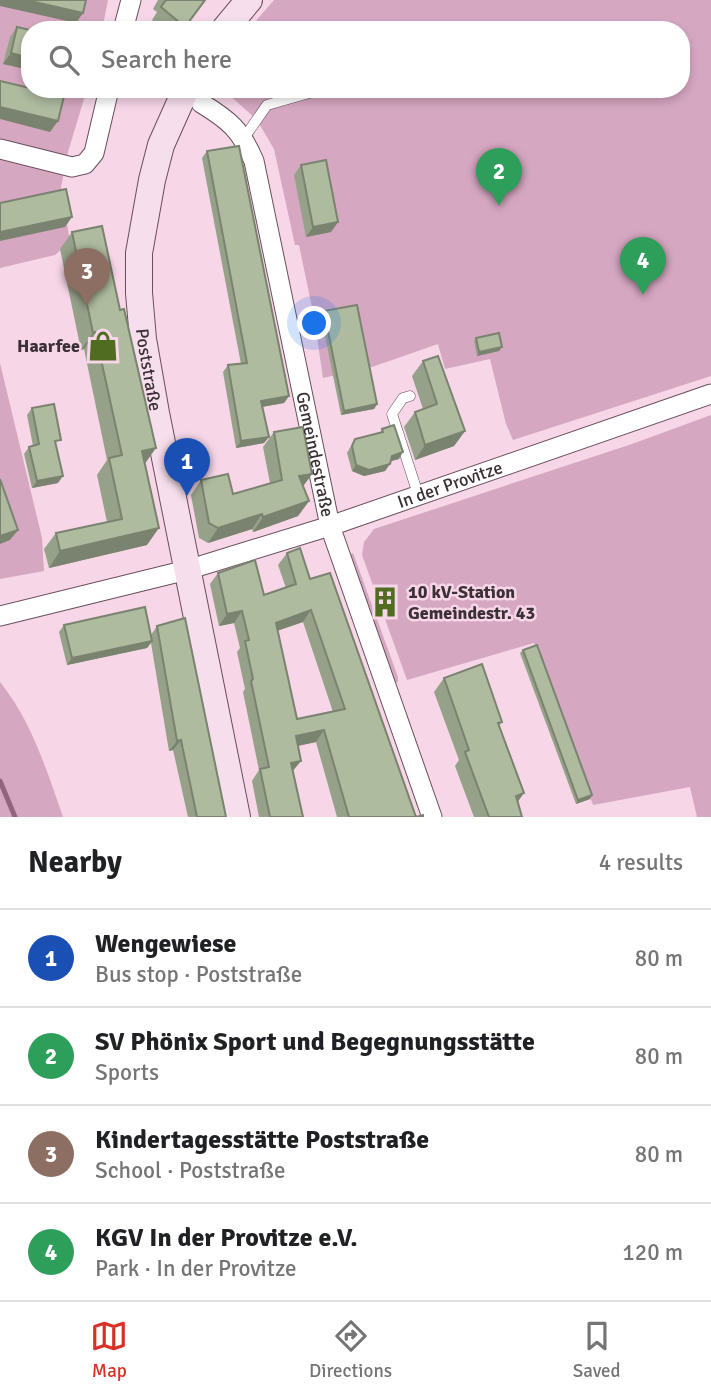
<!DOCTYPE html>
<html lang="en">
<head>
<meta charset="utf-8">
<style>
  :root { --surface:#fff; --page:#f2f2f2; --text:#202124; --muted:#757577; --line:#e0e0e0; --accent:#d93025 }
  body { margin:0; font-family:Signika,sans-serif; background:var(--page); color:var(--text) }
  .you { position:absolute; left:315px; top:324px; width:24px; height:24px; margin:-18px; border:5px solid #fff; border-radius:50%; background:#1a73e8; box-shadow:0 0 0 10px #1a73e833 }
  .badge { display:grid; place-items:center; width:46px; height:46px; border-radius:50%; background:var(--accent); color:#fff; font-size:23px; font-weight:700 }
  .pin { position:absolute; translate:-50% -58px; filter:drop-shadow(0 2px 4px #0008) }
  .pin::after { content:''; position:absolute; top:37px; width:24px; height:21px; background:inherit; clip-path:polygon(0 0,100% 0,50% 100%) }
  .list { margin:0; padding:0; list-style:none }
  h2 { display:flex; justify-content:space-between; align-items:center; height:91px; margin:0; padding:0 28px; font-size:30px }
  h2 small { font-size:23px; font-weight:400; color:var(--muted) }
  .list li { display:grid; grid-template-columns:46px 1fr auto; gap:21px; align-items:center; box-sizing:border-box; height:98px; padding:0 28px; border-top:2px solid var(--line) }
  .list b { display:block; font-size:26px; white-space:nowrap }
  .list p { margin:0; font-size:23px; white-space:nowrap; color:var(--muted) }
  .list em { font-size:23px; font-style:normal; color:var(--muted) }
  .icon { flex:none; width:38px; height:38px; fill:none; stroke:currentColor; stroke-width:2; stroke-linecap:round; stroke-linejoin:round }
  .map { position:relative; flex:none; width:711px; height:817px; overflow:hidden }
  .search { position:absolute; background:var(--surface); box-shadow:0 4px 10px #0003; left:21px; right:21px; top:21px; height:77px; display:flex; align-items:center; gap:18px; box-sizing:border-box; padding:0 24px; border-radius:28px; color:var(--muted); font-size:26px }
  .sheet { height:483px; background:var(--surface) }
  nav { display:flex; justify-content:space-around; align-items:center; box-sizing:border-box; height:98px; border-top:2px solid var(--line); background:var(--surface); font-size:19px; color:var(--muted) }
  nav a { display:grid; justify-items:center; gap:4px }
  nav .on { color:var(--accent) }
  .map>svg:first-child { display:block }
  .green { fill:#d6a7c1 }
  .lines { fill:none; stroke-linecap:round; stroke-linejoin:round }
  .stream { stroke:#92657e; stroke-width:5 }
  .lane-casing { stroke:#694e5d; stroke-width:11 }
  .street-casing { stroke:#694e5d; stroke-width:21 }
  .secondary-casing { stroke:#694e5d; stroke-width:28 }
  .lane { stroke:#fff; stroke-width:10 }
  .street { stroke:#fff; stroke-width:19 }
  .secondary { stroke:#f7deec; stroke-width:26 }
  .wall { fill:#96a189; fill-rule:evenodd }
  .shaded-wall { fill:#7a836f }
  .building { fill:#aebb9f; stroke:#7a836f; stroke-width:2; fill-rule:evenodd }
  .labels { text-anchor:middle; stroke-width:5; stroke-linejoin:round; paint-order:stroke }
  .poi-label { font-size:18px; font-weight:bold; fill:#3c3037; stroke:#f6d6e7; text-anchor:end }
  .street-label { font-size:18px; fill:#3c3037; stroke:#f6d6e7 }
</style>
</head>
<body>
<div class="map">
<svg width="711" height="817" viewBox="0 0 711 817">
  <rect width="100%" height="100%" fill="#f6d6e7"/>
  <g class="green">
    <polygon points="0,0 108,0 102,30 30,30 30,89 87,89 68,152 61,187 70,242 55,255 0,268"/>
    <polygon points="274,0 711,0 711,376 513,440 506,424 490,359 445,369 438,344 372,367 323,378 314,317 299,245 295,245 274,149 257,120 228,94 225,89 681,89 681,30 248,30"/>
    <polygon points="0,363 42,538 44,571 0,579"/>
    <polygon points="711,415 711,817 697,817 690,787 593,805 534,643 407,680 362,555 364,542 374,529 632,444"/>
    <polygon points="353,553 398,677 398,682 395,683 349,555"/>
    <path d="M0,682C31,720 47,771 63,817H0Z"/>
  </g>
  <g class="lines">
    <polyline class="stream" points="0,781 15,817"/>
    <g class="lane-casing">
      <g id="lane">
        <polyline points="244,138 267,105 323,89"/>
        <polyline points="410,396 403,398 392,414 418,494"/>
      </g>
    </g>
    <g class="street-casing">
      <g id="street">
        <polyline points="123,30 131,0"/>
        <path id="s1" d="M201,103C229,120 241,130 254,161L330,526L432,817"/>
        <polyline points="0,149 72,167 85,164 94,153 109,89"/>
        <path id="s2" d="M0,616L187,570L330,526L711,394"/>
      </g>
    </g>
    <g class="secondary-casing">
      <g id="secondary">
        <polyline points="224,30 249,0"/>
        <path id="s3" d="M186,89L161,145L152,180L139,253V293L143,339L156,413L237,817"/>
      </g>
    </g>
    <use href="#lane" class="lane"/>
    <use href="#street" class="street"/>
    <use href="#secondary" class="secondary"/>
  </g>
  <g class="wall">
    <polygon points="158,0 206,0 183,30 164,30 152,20 157,12 153,9"/>
    <polygon points="17,27 30,30 30,70 3,64 10,37"/>
    <polygon points="207,151 289,396 284,403 262,407 269,437 264,443 236,448 223,372 228,365 241,364 202,158"/>
    <polygon points="301,165 338,222 331,232 306,237 294,175"/>
    <polygon points="72,232 145,464 147,545 49,568 44,549 56,533 107,522 97,475 107,460 84,349 81,350 60,249"/>
    <polygon points="324,311 377,404 374,409 341,415 321,316"/>
    <polygon points="476,338 502,347 499,351 477,356 474,341"/>
    <polygon points="423,361 465,431 454,446 415,460 404,427 415,412 423,409 412,376"/>
    <polygon points="32,408 56,447 58,483 32,488 24,454 29,447 33,446 27,415"/>
    <polygon points="382,429 399,459 391,461 385,471 364,476 352,471 347,453 355,439 380,433"/>
    <polygon points="274,432 312,474 303,486 309,501 298,516 253,532 252,529 208,543 199,538 191,495 201,480 233,494 270,483 263,447"/>
    <path d="M287,553L310,579L416,817H423H337L316,742L298,746L293,772L303,817H259L252,781L259,770L243,692L245,689L237,652L240,648L234,623L219,626L210,584L218,573L264,595L286,588L278,565ZM303,622L333,712L297,719L277,631Z"/>
    <polygon points="64,625 151,635 157,626 226,817 188,817 173,750 169,751 151,643 147,648 67,665 59,632"/>
    <polygon points="523,650 592,795 590,799 576,804 520,653"/>
    <polygon points="444,678 502,722 499,726 522,817 474,817 455,766 459,760 434,692"/>
  </g>
  <g class="shaded-wall">
    <polygon points="0,0 26,0 83,13 76,23 0,6"/>
    <polygon points="11,53 30,58 30,70 3,64"/>
    <polygon points="61,89 84,89 79,96 59,91"/>
    <polygon points="0,107 58,121 50,132 0,119"/>
    <polygon points="72,217 65,227 0,241 0,232"/>
    <polygon points="338,222 331,232 306,237 313,227"/>
    <polygon points="95,332 84,349 81,350 93,333"/>
    <polygon points="502,347 499,351 477,356 479,352"/>
    <polygon points="289,396 284,403 256,408 261,401"/>
    <polygon points="377,404 374,409 341,415 344,411"/>
    <polygon points="465,431 454,446 415,460 425,445"/>
    <polygon points="269,437 264,443 236,448 241,441"/>
    <polygon points="156,448 144,465 142,451"/>
    <polygon points="403,452 399,459 388,462 392,456"/>
    <polygon points="390,464 385,471 364,476 352,471 356,465"/>
    <polygon points="312,474 301,489 299,476"/>
    <polygon points="63,476 58,483 32,488 37,481"/>
    <polygon points="309,501 298,516 253,532 263,517"/>
    <polygon points="262,514 252,529 208,543 218,528"/>
    <polygon points="159,528 147,545 49,568 60,551"/>
    <polygon points="18,530 10,540 0,544 0,536"/>
    <polygon points="311,610 303,622 267,634 276,623"/>
    <polygon points="242,611 234,623 219,626 227,614"/>
    <polygon points="152,641 147,648 67,665 72,658"/>
    <polygon points="324,730 316,742 287,748 296,736"/>
    <polygon points="181,740 173,750 169,751 177,741"/>
    <polygon points="301,761 292,772 291,763"/>
    <polygon points="524,793 514,807 516,796"/>
    <polygon points="592,795 590,799 576,804 578,800"/>
  </g>
  <g class="building">
    <polygon points="26,0 86,0 83,13"/>
    <polygon points="166,0 205,0 185,27 161,7"/>
    <polygon points="17,27 30,30 30,58 11,53"/>
    <polygon points="0,81 30,88 30,89 35,89 64,96 58,121 0,107"/>
    <polygon points="239,146 289,396 261,401 269,437 241,441 228,365 247,363 207,151"/>
    <polygon points="326,160 338,222 313,227 301,165"/>
    <polygon points="66,189 72,217 0,232 0,203"/>
    <polygon points="102,226 120,310 124,309 156,448 142,451 159,528 60,551 56,533 122,519 109,458 122,455 95,332 93,333 72,232"/>
    <polygon points="357,305 377,404 344,411 324,311"/>
    <polygon points="499,333 502,347 479,352 476,338"/>
    <polygon points="438,356 465,431 425,445 415,412 437,404 423,361"/>
    <polygon points="54,404 61,440 55,441 63,476 37,481 29,447 39,444 32,408"/>
    <polygon points="394,425 403,452 392,456 390,464 369,470 356,465 352,446 355,439 383,432 382,429"/>
    <polygon points="303,427 312,474 299,476 309,501 263,517 262,514 218,528 209,523 201,480 228,474 233,494 282,480 274,432"/>
    <polygon points="0,479 18,530 0,536"/>
    <path d="M300,548L310,579L330,573L416,817L423,815V817H349L324,730L296,736L301,761L291,763L303,817H270L260,769L269,767L251,681L253,679L245,641L249,640L242,611L227,614L218,573L255,560L264,595L296,584L287,553ZM311,610L345,709L297,719L276,623Z"/>
    <polygon points="145,607 152,641 72,658 64,625"/>
    <polygon points="185,618 226,817 197,817 181,740 177,741 157,626"/>
    <polygon points="537,645 592,795 578,800 523,650"/>
    <polygon points="482,664 502,722 498,723 524,793 516,796 522,817 489,817 465,752 469,750 444,678"/>
  </g>
  <defs>
    <g id="shop-bare" transform="scale(2.415)"><path d="M-5-2.5h2.3a2.7 3.5 0 0 1 5.4 0H5L5.5 6h-11ZM-1.5-2.5h3a1.5 2.3 0 0 0-3 0Z" fill="#506c20" stroke="#f6d6e7" stroke-width="2.5" paint-order="stroke"/></g>
    <g id="building-bare" transform="scale(2.415)"><path d="M-4-6H4V6H1V3H-1V6H-4ZM-2.5-4.3h1.7v1.8h-1.7ZM.8-4.3h1.7v1.8H.8ZM-2.5-1h1.7V.8h-1.7ZM.8-1h1.7V.8H.8Z" fill="#506c20" stroke="#f6d6e7" stroke-width="2.5" paint-order="stroke"/></g>
  </defs>
  <g fill-rule="evenodd">
    <use href="#shop-bare" x="103" y="346"/>
    <use href="#building-bare" x="385" y="602"/>
  </g>
  <g class="labels">
    <g class="poi-label">
      <text x="80" y="352">Haarfee</text>
      <text x="408" y="598" text-anchor="start">10 kV-Station<tspan x="408" dy="21">Gemeindestr. 43</tspan></text>
    </g>
    <g class="street-label">
      <text dy="6" stroke="none"><textPath href="#s3" startOffset="289">Poststraße</textPath></text>
      <text dy="6" stroke="none"><textPath href="#s1" startOffset="380">Gemeindestraße</textPath></text>
      <text dy="6" stroke="none"><textPath href="#s2" startOffset="469">In der Provitze</textPath></text>
    </g>
  </g>
</svg>
<div class="you"></div>
<div class="pin badge" style="left:187px;top:496px;background:#1a4fb4">1</div>
<div class="pin badge" style="left:499px;top:206px;background:#2e9e5b">2</div>
<div class="pin badge" style="left:87px;top:306px;background:#8d6e63">3</div>
<div class="pin badge" style="left:643px;top:295px;background:#2e9e5b">4</div>
<div class="search"><svg class="icon" aria-label="search" viewBox="0 0 24 24"><circle cx="10" cy="10" r="6"/><path d="M15 15l6 6"/></svg>Search here</div>
</div>
<section class="sheet">
<h2>Nearby<small>4 results</small></h2>
<ul class="list">
<li><span class="badge" style="background:#1a4fb4">1</span><div><b>Wengewiese</b><p>Bus stop · Poststraße</p></div><em>80 m</em></li>
<li><span class="badge" style="background:#2e9e5b">2</span><div><b>SV Phönix Sport und Begegnungsstätte</b><p>Sports</p></div><em>80 m</em></li>
<li><span class="badge" style="background:#8d6e63">3</span><div><b>Kindertagesstätte Poststraße</b><p>School · Poststraße</p></div><em>80 m</em></li>
<li><span class="badge" style="background:#2e9e5b">4</span><div><b>KGV In der Provitze e.V.</b><p>Park · In der Provitze</p></div><em>120 m</em></li>
</ul>
</section>
<nav>
<a class="on"><svg class="icon" aria-label="map" viewBox="0 0 24 24"><path d="M3 6l6-2 6 2 6-2v14l-6 2-6-2-6 2zM9 4v14M15 6v14"/></svg>Map</a>
<a><svg class="icon" aria-label="directions" viewBox="0 0 24 24"><path d="M12 3l9 9-9 9-9-9zM9 14v-3h6M13 9l2 2-2 2"/></svg>Directions</a>
<a><svg class="icon" aria-label="saved" viewBox="0 0 24 24"><path d="M7 4h10v16l-5-4-5 4z"/></svg>Saved</a>
</nav>
</body>
</html>
